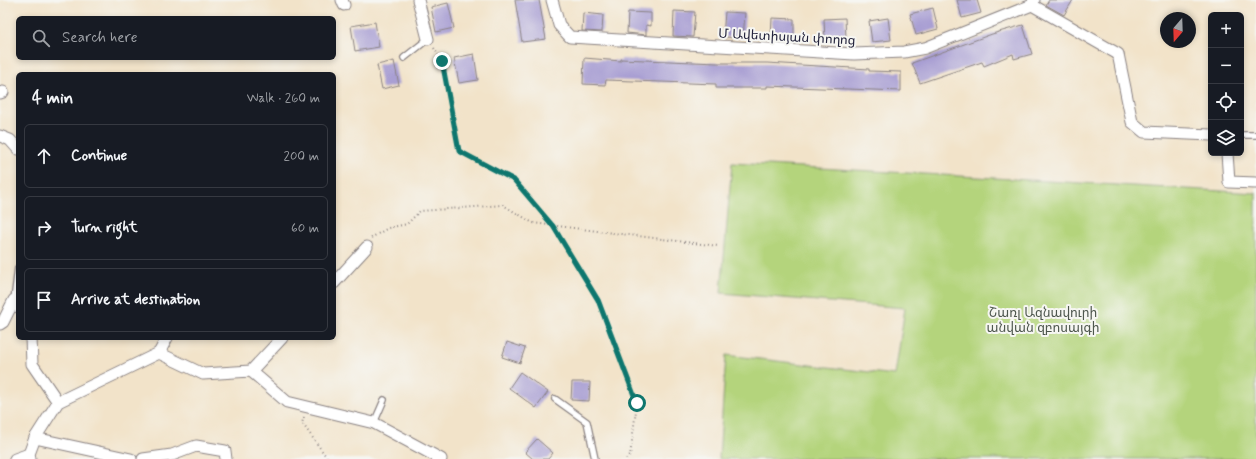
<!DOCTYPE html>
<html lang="en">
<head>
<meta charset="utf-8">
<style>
  :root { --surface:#171b24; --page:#20242c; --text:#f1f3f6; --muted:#9ea1a6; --line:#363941 }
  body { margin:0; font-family:Mynerve,"Noto Sans Armenian",sans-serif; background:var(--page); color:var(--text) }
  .controls { position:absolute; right:12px; top:12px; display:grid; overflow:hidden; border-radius:6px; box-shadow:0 2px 6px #0003 }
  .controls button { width:36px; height:36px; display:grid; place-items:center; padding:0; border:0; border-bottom:1px solid var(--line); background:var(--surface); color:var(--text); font:20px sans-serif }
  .compass { position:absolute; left:1160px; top:12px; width:36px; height:36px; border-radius:50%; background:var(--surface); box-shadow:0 2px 6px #0003; rotate:199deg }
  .stop { position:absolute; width:12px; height:12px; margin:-9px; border:3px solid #0f766e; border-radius:50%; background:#fff }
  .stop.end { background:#0f766e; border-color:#fff; box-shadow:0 1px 4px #0008 }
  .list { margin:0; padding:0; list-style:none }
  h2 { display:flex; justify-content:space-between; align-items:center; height:52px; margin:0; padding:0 16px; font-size:17px }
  h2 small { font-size:13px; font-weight:400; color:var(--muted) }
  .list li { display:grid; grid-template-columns:26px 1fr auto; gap:12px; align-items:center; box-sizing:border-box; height:64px; margin:0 8px 8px; padding:0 8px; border:1px solid var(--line); border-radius:6px }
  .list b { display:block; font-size:15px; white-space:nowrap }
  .list em { font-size:13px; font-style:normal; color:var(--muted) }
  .icon { flex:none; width:22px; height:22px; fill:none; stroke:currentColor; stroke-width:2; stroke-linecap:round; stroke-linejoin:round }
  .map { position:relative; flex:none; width:1256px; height:459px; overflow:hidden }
  .search { position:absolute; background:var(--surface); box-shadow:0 2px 6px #0003; left:16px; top:16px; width:320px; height:44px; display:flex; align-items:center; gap:10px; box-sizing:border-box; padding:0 14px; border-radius:6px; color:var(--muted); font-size:15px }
  .panel { position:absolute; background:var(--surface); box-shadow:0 2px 6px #0003; left:16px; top:72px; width:320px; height:268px; border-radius:6px }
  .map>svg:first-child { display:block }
  .green { fill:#b4d47b; stroke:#6b7b5b }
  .building { fill:#a99fd3 }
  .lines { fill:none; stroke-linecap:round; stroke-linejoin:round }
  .service-casing { stroke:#8a8282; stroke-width:8 }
  .minor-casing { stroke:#8a8282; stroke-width:13 }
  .path { stroke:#8a8282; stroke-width:2; stroke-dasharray:1 3; stroke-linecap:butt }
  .service { stroke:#fff; stroke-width:5.5 }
  .minor { stroke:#fff; stroke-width:11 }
  .route { stroke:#0f766e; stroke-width:5 }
  .labels { text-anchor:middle; stroke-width:4; stroke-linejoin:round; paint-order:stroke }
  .street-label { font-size:13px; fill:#22223b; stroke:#f6f6f2 }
  .park-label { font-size:13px; fill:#4e574e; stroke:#f6f6f2 }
</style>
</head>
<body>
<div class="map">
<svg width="1256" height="459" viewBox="0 0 1256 459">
  <rect width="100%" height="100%" fill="#f6f6f2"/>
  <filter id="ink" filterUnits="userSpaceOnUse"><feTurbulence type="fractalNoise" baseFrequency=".025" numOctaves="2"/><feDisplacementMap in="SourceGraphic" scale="8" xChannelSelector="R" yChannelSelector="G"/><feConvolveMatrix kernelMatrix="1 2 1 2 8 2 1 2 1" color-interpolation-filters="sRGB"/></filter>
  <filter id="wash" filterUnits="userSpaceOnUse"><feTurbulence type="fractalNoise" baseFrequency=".012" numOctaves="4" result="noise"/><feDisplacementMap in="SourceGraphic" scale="16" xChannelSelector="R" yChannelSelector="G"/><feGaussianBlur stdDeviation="0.9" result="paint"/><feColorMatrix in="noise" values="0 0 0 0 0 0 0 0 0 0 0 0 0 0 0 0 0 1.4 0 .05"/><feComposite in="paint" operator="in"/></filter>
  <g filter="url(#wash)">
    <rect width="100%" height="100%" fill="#f2e3c9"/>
    <polygon class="green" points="732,163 1256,193 1256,459 719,459 726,355 895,375 905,308 721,293"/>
    <g id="blocks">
      <g class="building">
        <polygon points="515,0 539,0 546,39 522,42"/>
        <polygon points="957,0 977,0 981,13 962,18"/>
        <polygon points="1049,0 1073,0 1064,15 1046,5"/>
        <polygon points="448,3 454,28 436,32 431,7"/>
        <polygon points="933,8 938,29 916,35 910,14"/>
        <polygon points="674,11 695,12 693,37 673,36"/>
        <polygon points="628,12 651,13 651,26 646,25 646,35 627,33"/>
        <polygon points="725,12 745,13 743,38 723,37"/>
        <polygon points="583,13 603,15 602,32 582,31"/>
        <polygon points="772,18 794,19 794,40 771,38"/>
        <polygon points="845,18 846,39 825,40 824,19"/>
        <polygon points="888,18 891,40 872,42 869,21"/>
        <polygon points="375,22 379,47 355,51 351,26"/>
        <polygon points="1023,25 1032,54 1014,59 1013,54 984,66 982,62 920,83 912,63 992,34"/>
        <polygon points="474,54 478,80 459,83 454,58"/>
        <polygon points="584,58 621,61 621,59 717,63 767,63 869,69 869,71 901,72 901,91 767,86 767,88 716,88 716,84 606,80 605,85 583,84"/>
        <polygon points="394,61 399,85 382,89 377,65"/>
        <polygon points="507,342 525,348 520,363 502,357"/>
        <polygon points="520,372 548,392 536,408 509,388"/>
        <polygon points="572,382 590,382 589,401 571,400"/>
        <polygon points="537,439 553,453 548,459 533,459 525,452"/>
      </g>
    </g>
  </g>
  <g filter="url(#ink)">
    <use href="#blocks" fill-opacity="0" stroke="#8a8282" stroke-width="1"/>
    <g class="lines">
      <g class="service-casing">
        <g id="service">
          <polyline points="404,58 428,39"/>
          <polyline points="1241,135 1256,135"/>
          <polyline points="14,300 18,268"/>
          <polyline points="555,399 587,422 595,459"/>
          <polyline points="374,423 384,400"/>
        </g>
      </g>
      <g class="minor-casing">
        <g id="minor">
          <polyline points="342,0 344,5"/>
          <polyline points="418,0 428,39"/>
          <polyline points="552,0 559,25 570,37 854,54 904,52 925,48 1032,5 1034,0"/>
          <polyline points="1032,5 1118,54 1132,122 1144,132 1211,135"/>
          <polyline points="0,93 3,92"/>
          <polyline points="0,136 10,140 18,149"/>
          <polyline points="1227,153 1229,182 1256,183"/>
          <polyline points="334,283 367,247"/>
          <polyline points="0,324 3,322 14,300 18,307"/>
          <polyline points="31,338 32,364 58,402"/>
          <polyline points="159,353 203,374 251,371 282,338"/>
          <polyline points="251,371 287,402 374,423 441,459"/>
          <polyline points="35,438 131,459"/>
          <polyline points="15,459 29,454"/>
          <polyline points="30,459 29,454 35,438 58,402 159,353 167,338"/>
          <polyline points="143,459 172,455 196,446 225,451 226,459"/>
        </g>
      </g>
      <g class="path">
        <polyline points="434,48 442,61 459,151 514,179 553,226 598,300 637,403 630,456 626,459"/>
        <polyline points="371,238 388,228 407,224 420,211 503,205 533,223 718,246"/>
        <polyline points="304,417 302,423 328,459"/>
      </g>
      <use href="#service" class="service"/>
      <use href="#minor" class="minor"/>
    </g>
  </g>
  <g class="lines" filter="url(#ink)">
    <polyline class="route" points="442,61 459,151 514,180 553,226 598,300 637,403"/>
  </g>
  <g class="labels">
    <g class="street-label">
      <text transform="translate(787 36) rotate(3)" y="5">Մ Ավետիսյան փողոց</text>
    </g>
    <g class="park-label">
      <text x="1043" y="317">Շառլ Ազնավուրի<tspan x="1043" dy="15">անվան զբոսայգի</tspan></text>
    </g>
  </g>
</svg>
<div class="controls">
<button>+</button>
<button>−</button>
<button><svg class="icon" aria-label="locate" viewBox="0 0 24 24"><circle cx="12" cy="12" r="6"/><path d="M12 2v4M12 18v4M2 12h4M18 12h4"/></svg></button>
<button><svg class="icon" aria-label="layers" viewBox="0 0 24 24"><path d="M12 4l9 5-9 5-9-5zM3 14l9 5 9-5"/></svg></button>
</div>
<svg class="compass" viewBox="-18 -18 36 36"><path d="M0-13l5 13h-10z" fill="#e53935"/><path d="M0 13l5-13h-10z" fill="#9ea1a6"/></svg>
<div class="stop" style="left:637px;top:403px"></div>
<div class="stop end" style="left:442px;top:61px"></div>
<div class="search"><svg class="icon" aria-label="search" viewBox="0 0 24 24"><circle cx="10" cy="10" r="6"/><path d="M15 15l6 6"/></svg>Search here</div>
<section class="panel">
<h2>4 min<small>Walk · 260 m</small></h2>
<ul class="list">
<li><svg class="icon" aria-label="ahead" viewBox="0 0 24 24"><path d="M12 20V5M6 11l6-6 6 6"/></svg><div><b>Continue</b></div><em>200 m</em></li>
<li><svg class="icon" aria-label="right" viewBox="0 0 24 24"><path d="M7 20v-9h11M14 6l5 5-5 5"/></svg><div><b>Turn right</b></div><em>60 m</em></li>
<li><svg class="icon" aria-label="arrive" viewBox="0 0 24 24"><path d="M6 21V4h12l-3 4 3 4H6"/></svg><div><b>Arrive at destination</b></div></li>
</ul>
</section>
</div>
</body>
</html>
